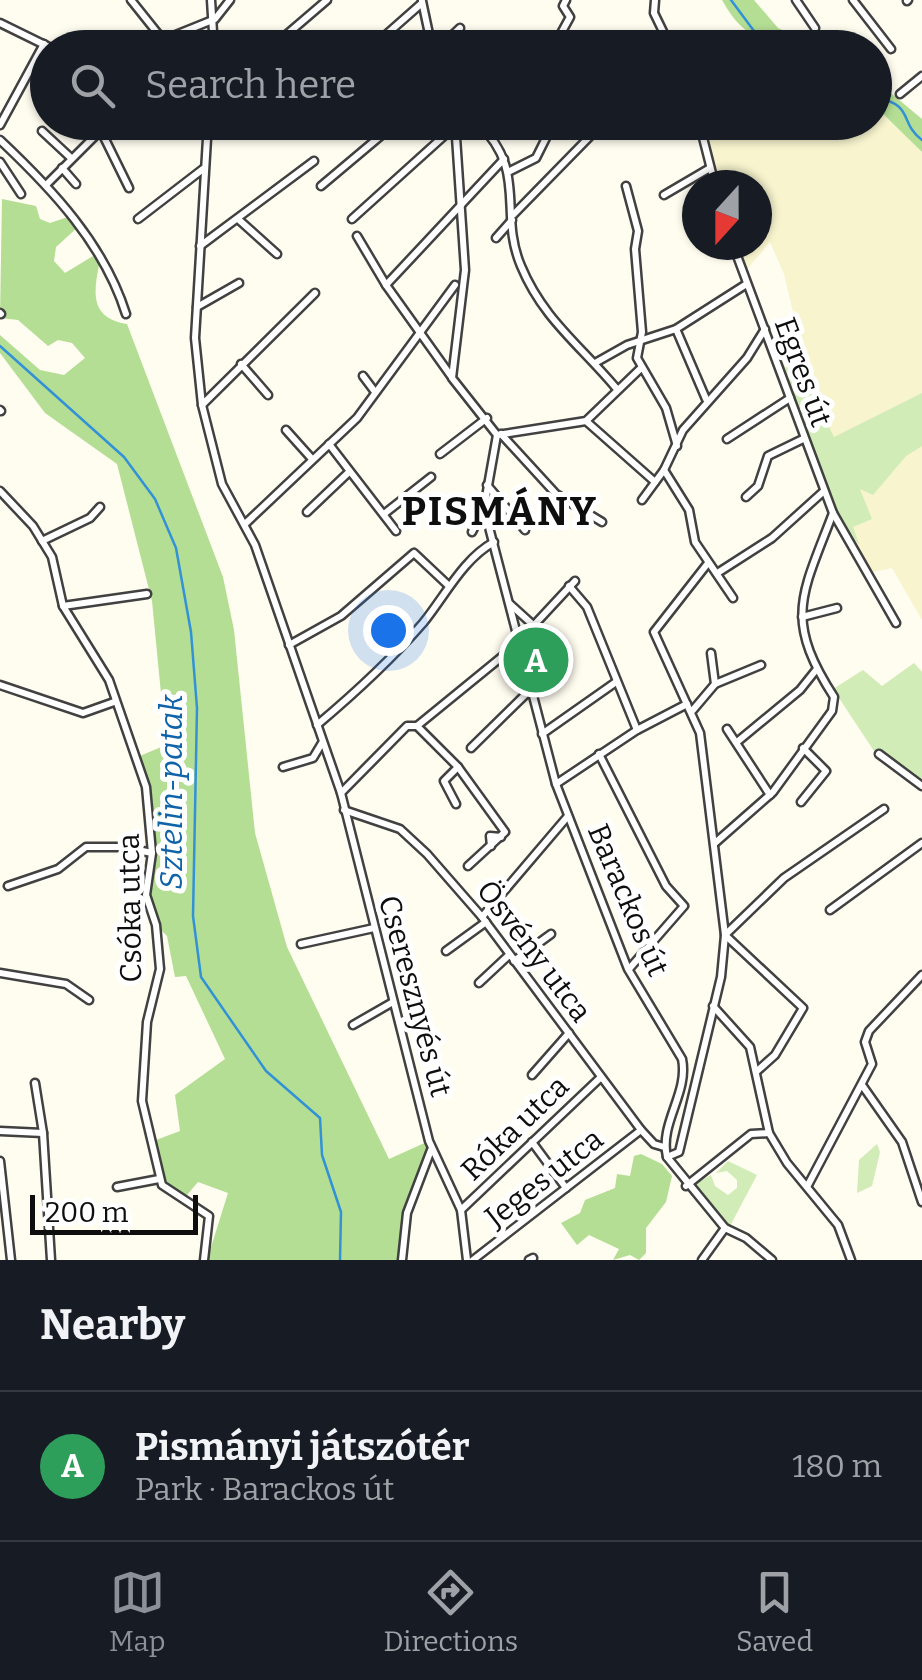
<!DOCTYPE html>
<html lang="en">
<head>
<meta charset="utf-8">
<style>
  :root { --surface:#171b24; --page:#242831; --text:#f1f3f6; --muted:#9ea1a6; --line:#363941; --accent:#8c9099 }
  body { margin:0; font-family:Bitter,serif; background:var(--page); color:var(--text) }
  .compass { position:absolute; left:682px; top:170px; width:90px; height:90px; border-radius:50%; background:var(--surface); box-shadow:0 2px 8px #0004; rotate:201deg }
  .scale { position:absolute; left:30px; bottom:25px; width:168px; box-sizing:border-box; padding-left:10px; border:5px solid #0e0e0e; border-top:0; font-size:28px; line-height:35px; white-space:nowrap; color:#0e0e0e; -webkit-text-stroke:8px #fff; paint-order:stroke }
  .you { position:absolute; left:388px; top:630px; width:35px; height:35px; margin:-25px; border:8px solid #fff; border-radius:50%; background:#1a73e8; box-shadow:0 0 0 15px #1a73e833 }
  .badge { display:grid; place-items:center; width:65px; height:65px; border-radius:50%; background:var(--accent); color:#fff; font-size:32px; font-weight:700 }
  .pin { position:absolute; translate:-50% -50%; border:5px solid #fff; box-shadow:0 2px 10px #0006 }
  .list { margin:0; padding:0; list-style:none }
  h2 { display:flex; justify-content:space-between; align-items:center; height:130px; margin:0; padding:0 40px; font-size:42px }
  h2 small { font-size:32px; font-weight:400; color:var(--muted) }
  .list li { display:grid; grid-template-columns:65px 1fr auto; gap:30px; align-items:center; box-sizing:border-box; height:150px; padding:0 40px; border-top:2px solid var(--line) }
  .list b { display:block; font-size:38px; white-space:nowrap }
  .list p { margin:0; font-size:32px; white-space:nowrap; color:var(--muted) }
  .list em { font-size:32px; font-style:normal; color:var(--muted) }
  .icon { flex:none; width:55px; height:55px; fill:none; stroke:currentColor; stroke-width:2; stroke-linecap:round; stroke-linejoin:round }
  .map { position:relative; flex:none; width:922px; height:1260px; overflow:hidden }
  .search { position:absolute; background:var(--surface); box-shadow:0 2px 8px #0004; left:30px; right:30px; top:30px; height:110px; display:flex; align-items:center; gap:25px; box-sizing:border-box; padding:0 35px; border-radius:55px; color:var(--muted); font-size:38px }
  .sheet { height:280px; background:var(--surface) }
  nav { display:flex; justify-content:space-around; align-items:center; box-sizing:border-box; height:140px; border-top:2px solid var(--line); background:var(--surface); font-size:28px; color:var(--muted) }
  nav a { display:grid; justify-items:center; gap:5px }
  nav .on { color:var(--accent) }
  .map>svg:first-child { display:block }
  .farmland { fill:#f7f4ce }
  .green { fill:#d1ecb6 }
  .forest { fill:#b4de94 }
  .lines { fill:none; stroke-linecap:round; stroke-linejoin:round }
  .stream { stroke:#3392d6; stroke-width:2.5 }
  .minor-casing { stroke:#414141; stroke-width:11 }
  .minor { stroke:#fff; stroke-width:6 }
  .labels { text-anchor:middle; stroke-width:10; stroke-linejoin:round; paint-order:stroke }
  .street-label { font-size:30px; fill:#0e0e0e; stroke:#fff }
  .water-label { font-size:32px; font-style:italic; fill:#0f63a9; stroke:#fff }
  .district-label { font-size:40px; font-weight:bold; letter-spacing:2.5px; fill:#0e0e0e; stroke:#fff }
</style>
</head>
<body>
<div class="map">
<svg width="922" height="1260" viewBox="0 0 922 1260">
  <rect width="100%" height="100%" fill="#fffcf0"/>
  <polygon class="farmland" points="875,106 922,152 922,620 892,568 869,573 820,468 773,337 796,324 784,274 770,242 744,273 736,245 757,245 757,185 717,185 703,123 874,122"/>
  <g class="green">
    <path d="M786,359L792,375L802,373L834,437L922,393V446L906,456L873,495L860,489L872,519L853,527L859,544C836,533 780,382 786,359Z"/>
    <polygon points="914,663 922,672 922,786 874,751 833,689 863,670 882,686"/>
    <polygon points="877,1144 880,1152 872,1186 857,1193 859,1160"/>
    <polygon points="728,1161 757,1175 730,1226 691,1186 711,1175 715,1186 728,1195 737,1188 737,1180 727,1171 716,1173"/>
  </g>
  <g class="forest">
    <path d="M722,0H754L778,28L820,47C774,48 745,43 722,0Z"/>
    <polygon points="874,79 922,119 922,152 875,106"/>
    <path d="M2,199L36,206L40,219L50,223L68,217L78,227L56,247L54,261L65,273L93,256L99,265C93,295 91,318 127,324L223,577L234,630L255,833L287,947L389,1159L429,1141L432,1148L407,1213L402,1260H207L228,1193L198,1182L187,1195L162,1182L156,1140L180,1131L175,1095L225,1059L186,976L175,977L167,936L156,925L148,903L151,815L135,758L166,745L152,601L117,464L45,413L0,353V335L40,370L64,375L85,358L72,343L58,340L48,346L18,320L0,318Z"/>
    <polygon points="641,1154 662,1164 672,1176 666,1202 646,1228 646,1253 639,1260 630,1255 613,1260 619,1249 589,1235 577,1245 561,1223 580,1213 585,1200 615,1188 617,1174 630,1176 634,1156"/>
  </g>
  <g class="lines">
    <g class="stream">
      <polyline points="731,0 754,31 795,48"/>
      <path d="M874,97C916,105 898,122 922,140"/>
      <polyline points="0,346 124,457 155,499 176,548 191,632 197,708 193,916 201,977 266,1071 320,1118 322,1155 341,1212 340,1260"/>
    </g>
    <g class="minor-casing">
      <g id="minor">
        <polyline points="131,0 163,40"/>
        <polyline points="211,0 214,48"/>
        <polyline points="655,0 654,13 671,48"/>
        <polyline points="796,0 815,28"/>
        <polyline points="853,0 891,49"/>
        <polyline points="422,1 432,48"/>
        <polyline points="907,1 908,0"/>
        <polyline points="0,23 51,48"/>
        <polyline points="158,48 163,40 215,19 230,0"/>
        <polyline points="271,48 327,0"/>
        <polyline points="371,48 422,3"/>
        <polyline points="439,48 460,28"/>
        <polyline points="553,48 570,17 563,6 566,0"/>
        <polyline points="900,94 922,76"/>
        <polyline points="208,122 195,338 202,405 222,484 255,545 341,793 429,1141 461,1210 467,1260"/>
        <polyline points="290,122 295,131"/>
        <path d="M455,122L465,270L452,378L497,435L484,508L556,784L628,969L682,1059C689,1093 659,1123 667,1157L725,1228L746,1238L772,1260"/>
        <path d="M477,122C529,171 498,212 521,266C543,319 580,345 616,388"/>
        <polyline points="699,122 715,185"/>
        <polyline points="0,125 44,44"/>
        <polyline points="484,129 503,122"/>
        <polyline points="42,131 71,158"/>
        <polyline points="102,133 129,188"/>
        <path d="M0,140C52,189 104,244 126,314"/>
        <polyline points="0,162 21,194"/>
        <polyline points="62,168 76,184"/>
        <polyline points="510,171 536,158 554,122"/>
        <polyline points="46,185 109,122"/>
        <polyline points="321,186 390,128 390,122"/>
        <polyline points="626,186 638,231 635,249 642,332 637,358 666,408 677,446"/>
        <polyline points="664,195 710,168"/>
        <polyline points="513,215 604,122"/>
        <polyline points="138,219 203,169"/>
        <polyline points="238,219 277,254"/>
        <polyline points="352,219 455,126"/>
        <polyline points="357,236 386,285 451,376"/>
        <polyline points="496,238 512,220"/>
        <polyline points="733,245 833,513 896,623"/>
        <polyline points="200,246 314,161"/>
        <polyline points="386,285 504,159"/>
        <polyline points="197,307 239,283"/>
        <polyline points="0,313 1,314"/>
        <polyline points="676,329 706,399"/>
        <polyline points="595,363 627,345 676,329 745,285"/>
        <polyline points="241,364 268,395"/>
        <polyline points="363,376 375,392"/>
        <polyline points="202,405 315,293"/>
        <polyline points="0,410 1,411"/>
        <polyline points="586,421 655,482"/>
        <polyline points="286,430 312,459"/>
        <polyline points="501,434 556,494 602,522"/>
        <polyline points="497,435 586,421 640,369"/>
        <polyline points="727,439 790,398"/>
        <polyline points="329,444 396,531"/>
        <polyline points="440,454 487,418"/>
        <polyline points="664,470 689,510 695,542 733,598"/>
        <polyline points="487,485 525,530"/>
        <polyline points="0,491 33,526 52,557 63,606 109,680 146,787 152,853 146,895 156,925 160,969 147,1022 142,1101 162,1185 209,1216 204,1260"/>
        <polyline points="746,497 758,486 768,456 803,439"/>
        <polyline points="642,500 664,470 683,430 747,358 765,329"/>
        <polyline points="307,512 349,472"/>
        <polyline points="384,514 431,477"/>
        <polyline points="245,524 357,418 455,285"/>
        <polyline points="472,532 484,508"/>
        <polyline points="42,541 90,518 100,507"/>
        <polyline points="719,572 772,538 824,491"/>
        <polyline points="569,586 587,607 637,730 687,704"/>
        <polyline points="510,604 543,634 539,651 522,648"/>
        <polyline points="63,606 147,594"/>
        <polyline points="802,617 837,608"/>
        <polyline points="535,624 575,581"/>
        <polyline points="289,645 341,616 414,553 449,586"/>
        <polyline points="715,684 761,665"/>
        <polyline points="0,685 83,713 114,702"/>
        <polyline points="693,710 715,684 711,653"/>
        <path d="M317,725C355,693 390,661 423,623C445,596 463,559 494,542"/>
        <polyline points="417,726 458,767 505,832 468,866"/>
        <polyline points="727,729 770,795"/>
        <polyline points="542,734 616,682"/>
        <polyline points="737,742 800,690 816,670"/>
        <polyline points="471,748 530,690"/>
        <polyline points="599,754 666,886 684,906 629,969"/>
        <polyline points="879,754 922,786"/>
        <polyline points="283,767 313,758 322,743"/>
        <polyline points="556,784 637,730"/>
        <polyline points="341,793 407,726 417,726 520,642"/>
        <polyline points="801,802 826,771 803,748"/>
        <polyline points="456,804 444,781 458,767"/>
        <polyline points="344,810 400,829 427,854 482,917 641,1130 654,1144 664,1147"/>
        <path d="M715,843L773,792L832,711L834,697C783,618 802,595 833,513"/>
        <polyline points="491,846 490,836 501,837"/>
        <polyline points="8,886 58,869 86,847 123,847 152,853"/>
        <polyline points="830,910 922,843"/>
        <polyline points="482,917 568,816"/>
        <polyline points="301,944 374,928"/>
        <polyline points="446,951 486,922"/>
        <polyline points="514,961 551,934"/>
        <polyline points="0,973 66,984 89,1000"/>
        <polyline points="479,983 509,955"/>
        <polyline points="713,1006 750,1047 769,1133 787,1163 838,1225 851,1260"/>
        <polyline points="353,1025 393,1002"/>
        <polyline points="756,1072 775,1055 803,1008 725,935 784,878 884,809"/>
        <polyline points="532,1075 569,1033"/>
        <polyline points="35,1083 43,1133 51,1260"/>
        <polyline points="862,1085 902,1142 922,1202"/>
        <polyline points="0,1131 43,1133"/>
        <polyline points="532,1142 566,1188"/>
        <polyline points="667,1157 679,1152 721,977 725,935 700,733 654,632 708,563"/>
        <polyline points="0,1161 11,1260"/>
        <polyline points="808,1185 872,1064 865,1042 869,1031 922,975"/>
        <polyline points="686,1186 751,1134 769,1133"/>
        <polyline points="117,1187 159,1179"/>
        <polyline points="461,1210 600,1078"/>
        <polyline points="402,1260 407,1213 431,1150"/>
        <polyline points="473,1260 641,1130"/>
        <polyline points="529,1260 533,1258"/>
        <polyline points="702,1260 725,1228"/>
      </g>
    </g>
    <use href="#minor" class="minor"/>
  </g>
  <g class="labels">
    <g class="street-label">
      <text transform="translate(803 372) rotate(70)" y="10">Egres út</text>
      <text transform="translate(628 900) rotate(67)" y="10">Barackos út</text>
      <text transform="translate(130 908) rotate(-91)" y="10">Csóka utca</text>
      <text transform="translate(534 951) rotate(53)" y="10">Ösvény utca</text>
      <text transform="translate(415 996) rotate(75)" y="10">Cseresznyés út</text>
      <text transform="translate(515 1128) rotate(-44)" y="10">Róka utca</text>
      <text transform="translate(544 1178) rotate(-38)" y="10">Jeges utca</text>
    </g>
    <g class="water-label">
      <text transform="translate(171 792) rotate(-90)" y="11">Sztelin-patak</text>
    </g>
    <g class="district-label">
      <text x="500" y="525">PISMÁNY</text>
    </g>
  </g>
</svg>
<svg class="compass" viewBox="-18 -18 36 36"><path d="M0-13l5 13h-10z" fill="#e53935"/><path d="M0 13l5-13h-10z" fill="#9ea1a6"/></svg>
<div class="scale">200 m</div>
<div class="you"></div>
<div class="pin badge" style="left:536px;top:660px;background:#2e9e5b">A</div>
<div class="search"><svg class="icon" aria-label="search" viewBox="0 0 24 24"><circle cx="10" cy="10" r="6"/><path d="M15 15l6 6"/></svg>Search here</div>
</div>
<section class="sheet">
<h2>Nearby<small></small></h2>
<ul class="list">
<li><span class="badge" style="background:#2e9e5b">A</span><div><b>Pismányi játszótér</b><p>Park · Barackos út</p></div><em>180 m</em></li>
</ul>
</section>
<nav>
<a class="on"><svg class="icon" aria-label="map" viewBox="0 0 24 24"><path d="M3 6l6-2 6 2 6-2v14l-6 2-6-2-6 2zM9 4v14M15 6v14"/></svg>Map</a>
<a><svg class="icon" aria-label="directions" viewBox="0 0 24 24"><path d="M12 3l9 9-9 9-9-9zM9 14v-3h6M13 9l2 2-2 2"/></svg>Directions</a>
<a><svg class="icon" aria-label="saved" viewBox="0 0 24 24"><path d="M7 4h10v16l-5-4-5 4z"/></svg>Saved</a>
</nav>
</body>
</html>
